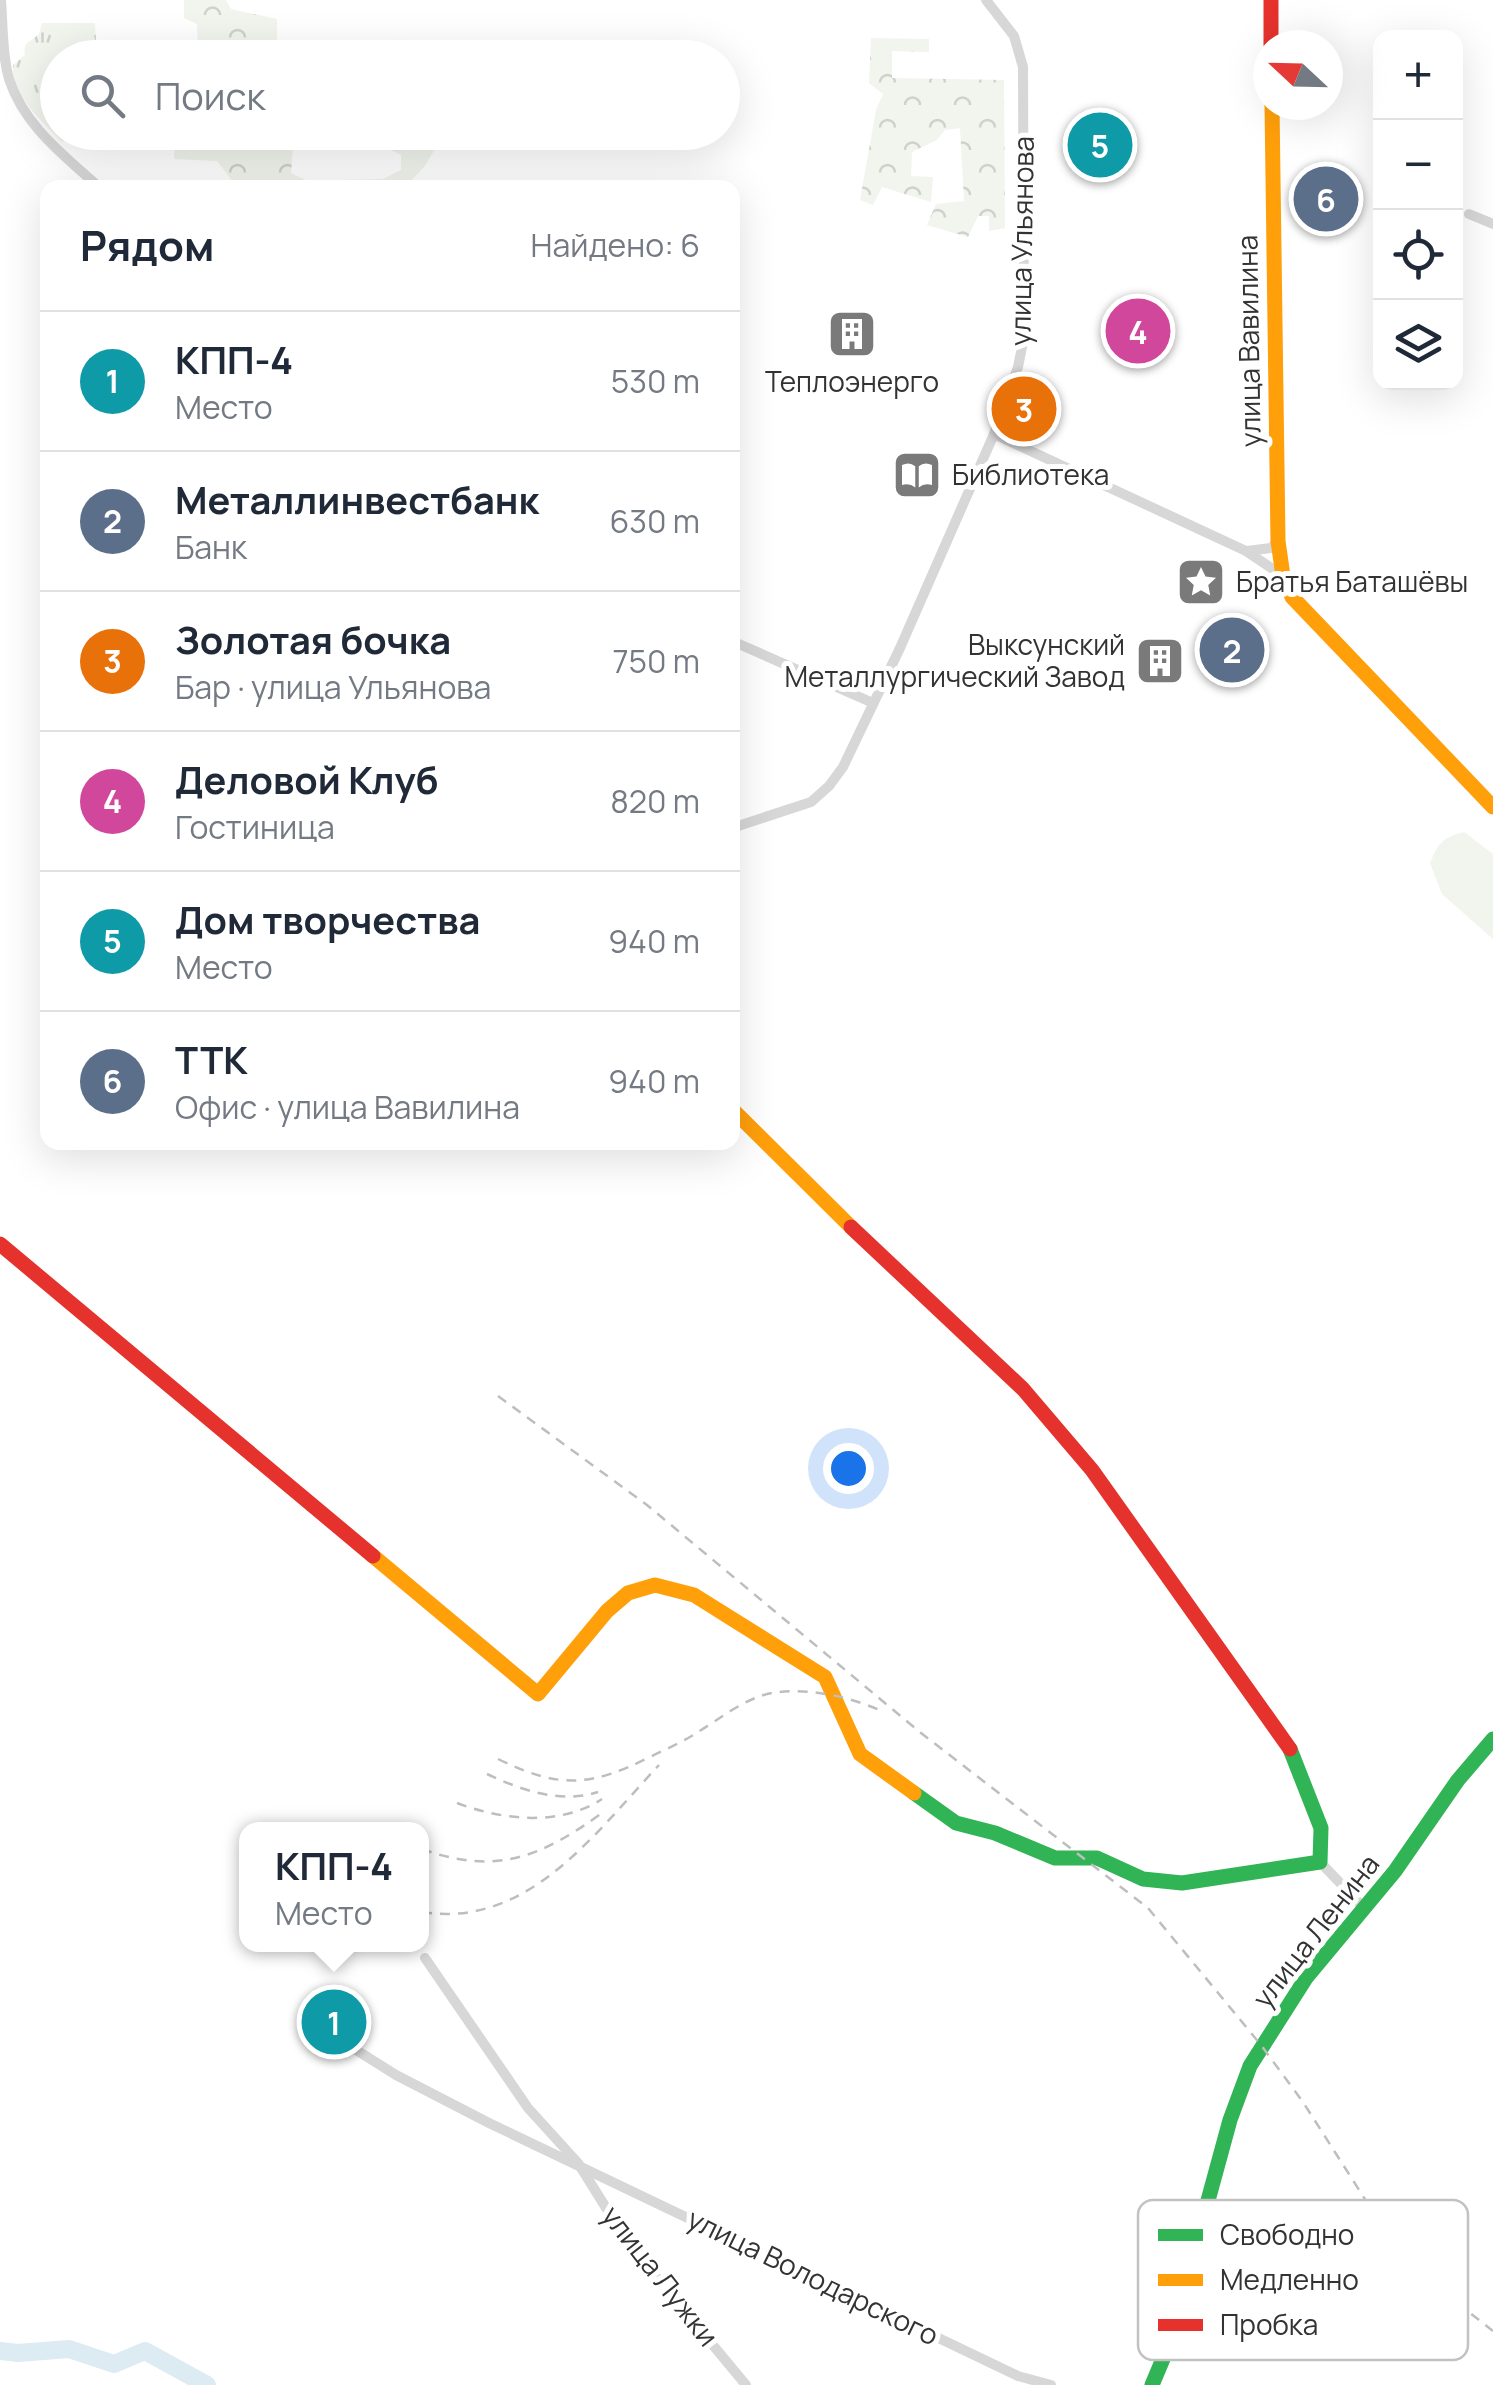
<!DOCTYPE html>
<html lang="ru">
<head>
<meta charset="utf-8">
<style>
  :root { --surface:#fff; --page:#f6f6f7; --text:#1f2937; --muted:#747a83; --line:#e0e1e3; --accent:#0b8043 }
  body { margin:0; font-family:Manrope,sans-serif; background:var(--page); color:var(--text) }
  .controls { position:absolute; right:30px; top:30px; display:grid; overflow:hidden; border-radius:20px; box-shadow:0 10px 40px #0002 }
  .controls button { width:90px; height:90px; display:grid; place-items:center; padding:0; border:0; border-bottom:2px solid var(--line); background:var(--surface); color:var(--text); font:50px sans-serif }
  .compass { position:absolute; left:1253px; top:30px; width:90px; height:90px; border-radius:50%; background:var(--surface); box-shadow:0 10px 40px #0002; rotate:292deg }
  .you { position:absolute; left:848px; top:1468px; width:35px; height:35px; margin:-25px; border:8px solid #fff; border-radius:50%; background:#1a73e8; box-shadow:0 0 0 15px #1a73e833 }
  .badge { display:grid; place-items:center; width:65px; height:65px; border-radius:50%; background:var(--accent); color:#fff; font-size:32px; font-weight:700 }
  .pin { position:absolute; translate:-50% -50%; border:5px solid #fff; box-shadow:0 2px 10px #0006 }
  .popup { position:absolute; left:239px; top:1822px; width:190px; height:130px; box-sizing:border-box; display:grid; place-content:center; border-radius:20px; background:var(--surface); filter:drop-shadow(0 2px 8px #0005); font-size:32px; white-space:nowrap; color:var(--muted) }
  .popup b { font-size:38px; color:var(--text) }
  .popup::after { content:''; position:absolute; left:50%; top:100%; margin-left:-20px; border:20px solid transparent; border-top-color:var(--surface) }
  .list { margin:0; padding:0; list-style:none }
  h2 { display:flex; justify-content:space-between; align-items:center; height:130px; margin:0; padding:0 40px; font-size:42px }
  h2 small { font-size:32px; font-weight:400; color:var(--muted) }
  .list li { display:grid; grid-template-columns:65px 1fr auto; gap:30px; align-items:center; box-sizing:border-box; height:140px; padding:0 40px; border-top:2px solid var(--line) }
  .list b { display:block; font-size:38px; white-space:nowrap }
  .list p { margin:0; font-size:32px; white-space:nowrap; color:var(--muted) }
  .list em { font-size:32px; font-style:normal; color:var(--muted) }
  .icon { flex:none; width:55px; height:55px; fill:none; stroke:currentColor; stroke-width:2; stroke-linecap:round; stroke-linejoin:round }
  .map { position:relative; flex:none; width:1493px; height:2385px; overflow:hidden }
  .search { position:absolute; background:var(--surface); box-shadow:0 10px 40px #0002; left:40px; top:40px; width:700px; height:110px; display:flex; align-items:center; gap:25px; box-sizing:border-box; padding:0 35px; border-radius:55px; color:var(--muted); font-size:38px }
  .panel { position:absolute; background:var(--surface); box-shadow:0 10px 40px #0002; left:40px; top:180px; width:700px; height:970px; border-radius:20px }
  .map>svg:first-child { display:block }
  .grass { fill:url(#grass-tufts) }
  .forest { fill:url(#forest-crowns) }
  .pitch { fill:#f1f5ed }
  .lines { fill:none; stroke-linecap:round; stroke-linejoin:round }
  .river { stroke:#ddebf3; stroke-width:18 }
  .street { stroke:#d7d7d7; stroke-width:10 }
  .fast { stroke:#30b455; stroke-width:15 }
  .slow { stroke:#ff9f0a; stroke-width:15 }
  .jam { stroke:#e5322d; stroke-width:15 }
  .rail { stroke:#bebebe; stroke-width:2.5; stroke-dasharray:10 8; stroke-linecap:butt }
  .labels { text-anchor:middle; stroke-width:10; stroke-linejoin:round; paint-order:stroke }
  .street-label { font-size:28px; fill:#333; stroke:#fff }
  .poi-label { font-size:28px; fill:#333; stroke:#fff; text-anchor:start }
  .key { fill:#fff; stroke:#c2c2c2; stroke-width:2.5 }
  .key-label { font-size:28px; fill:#333 }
</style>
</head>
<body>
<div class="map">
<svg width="1493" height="2385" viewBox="0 0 1493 2385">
  <defs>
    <pattern id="grass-tufts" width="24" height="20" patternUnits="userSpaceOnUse" patternTransform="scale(2.5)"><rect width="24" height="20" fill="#f1f5ed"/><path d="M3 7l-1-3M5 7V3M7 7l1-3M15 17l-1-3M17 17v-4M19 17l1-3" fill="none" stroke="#cfd2cc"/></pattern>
    <pattern id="forest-crowns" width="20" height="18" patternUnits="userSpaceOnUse" patternTransform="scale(2.5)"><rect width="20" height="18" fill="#f1f5ed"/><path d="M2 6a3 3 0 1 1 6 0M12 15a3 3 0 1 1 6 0" fill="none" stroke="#cfd2cc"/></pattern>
  </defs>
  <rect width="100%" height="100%" fill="#fff"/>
  <path class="grass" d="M42,23H95L97,57L58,58V132L73,133L62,142C43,122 10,95 13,65L25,55C23,40 30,43 39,34Z"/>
  <g class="forest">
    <polygon points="184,0 226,0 231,9 277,19 277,53 297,55 314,46 317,57 198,57 197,24 184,18"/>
    <polygon points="871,38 929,39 929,52 892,51 892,78 1004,80 1005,228 989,231 989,216 978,216 968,237 927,225 936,204 964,201 960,128 945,130 937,140 912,152 911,176 933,177 931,202 882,187 873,205 860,200 876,110 883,94 869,83"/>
    <polygon points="400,39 421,57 326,57 321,43 375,40 391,50"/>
    <polygon points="175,133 294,133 291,173 310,182 311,187 237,187 217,161 174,159"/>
    <polygon points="387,133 445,133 424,167 405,187 333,187 341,180 383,179 401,170 401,155 388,149"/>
  </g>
  <path class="pitch" d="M1464,832L1493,854V939L1442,894L1430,863C1438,843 1443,837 1464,832Z"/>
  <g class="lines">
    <polyline class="river" points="0,2351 18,2353 69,2349 114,2364 145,2351 207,2385"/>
    <g class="street">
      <path d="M1,0C3,25 2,55 9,79C24,126 65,156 100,188"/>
      <polyline points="1469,214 1493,224"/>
      <polyline points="994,434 1246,551 1283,576"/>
      <polyline points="1247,551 1271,548 1278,541"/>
      <polyline points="732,641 873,703"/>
      <polyline points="732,828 811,802 829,786 843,767 900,648 994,434 1018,367 1024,337 1023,67 1014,36 986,0"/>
      <polyline points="1320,1862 1364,1908"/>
      <polyline points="425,1958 528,2108 578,2163 628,2243 746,2385"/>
      <polyline points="345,2043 396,2075 489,2123 1018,2376 1051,2385"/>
    </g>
    <g class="fast">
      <polyline points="914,1793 956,1823 995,1833 1055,1858 1097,1858 1143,1879 1182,1883 1320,1862 1321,1828 1290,1749"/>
      <polyline points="1152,2385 1168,2347 1230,2120 1250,2066 1306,1978 1395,1871 1458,1780 1493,1739"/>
    </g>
    <g class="slow">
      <polyline points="1272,105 1278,541 1283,576 1292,597 1493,807"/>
      <polyline points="732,1109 851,1227"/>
      <polyline points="373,1556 538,1694 607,1611 628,1593 655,1585 694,1595 825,1677 860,1754 914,1793"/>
    </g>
    <g class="jam">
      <polyline points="1271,0 1271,45"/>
      <polyline points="851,1227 1023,1389 1092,1470 1290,1749"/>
      <polyline points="0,1244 373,1556"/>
    </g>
    <g class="rail">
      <polyline points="498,1396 647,1505 921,1733 1148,1908 1261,2045 1303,2102 1405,2262 1493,2331"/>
      <path d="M498,1759C559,1789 590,1787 650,1757C666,1749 683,1742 698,1732C721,1718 745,1698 772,1693C809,1687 851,1697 884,1712"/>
      <path d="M487,1774C521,1790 560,1804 598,1792"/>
      <path d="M457,1803C502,1820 559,1827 602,1799"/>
      <path d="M422,1849C496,1876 541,1857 602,1813"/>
      <path d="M422,1912C528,1929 595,1833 659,1765"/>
    </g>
  </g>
  <defs>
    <g id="building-square" transform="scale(2.5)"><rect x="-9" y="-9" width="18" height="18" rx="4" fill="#7a7a7a" stroke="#fff"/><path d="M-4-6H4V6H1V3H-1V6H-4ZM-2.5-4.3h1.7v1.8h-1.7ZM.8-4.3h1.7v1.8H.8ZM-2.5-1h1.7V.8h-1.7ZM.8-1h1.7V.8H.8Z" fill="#fff"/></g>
    <g id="library-square" transform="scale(2.5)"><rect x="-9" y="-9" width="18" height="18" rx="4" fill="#7a7a7a" stroke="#fff"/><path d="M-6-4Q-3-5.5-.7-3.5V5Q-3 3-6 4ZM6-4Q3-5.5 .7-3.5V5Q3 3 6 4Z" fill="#fff"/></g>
    <g id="sight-square" transform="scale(2.5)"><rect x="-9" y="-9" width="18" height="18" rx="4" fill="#7a7a7a" stroke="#fff"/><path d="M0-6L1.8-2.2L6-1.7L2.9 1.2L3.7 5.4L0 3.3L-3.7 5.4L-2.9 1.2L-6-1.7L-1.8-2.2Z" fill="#fff"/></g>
  </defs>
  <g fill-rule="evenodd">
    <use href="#building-square" x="852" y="334"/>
    <use href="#library-square" x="917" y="475"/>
    <use href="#sight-square" x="1201" y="582"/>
    <use href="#building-square" x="1160" y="661"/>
  </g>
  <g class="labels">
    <g class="street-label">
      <text transform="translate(1022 241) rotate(-89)" y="10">улица Ульянова</text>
      <text transform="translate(1249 341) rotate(-91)" y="10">улица Вавилина</text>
      <text transform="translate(1316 1931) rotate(-52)" y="10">улица Ленина</text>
      <text transform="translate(660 2276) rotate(52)" y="10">улица Лужки</text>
      <text transform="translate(813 2277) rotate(26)" y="10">улица Володарского</text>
    </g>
    <g class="poi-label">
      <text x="852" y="392" text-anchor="middle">Теплоэнерго</text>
      <text x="952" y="485">Библиотека</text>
      <text x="1236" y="592">Братья Баташёвы</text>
      <text x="1125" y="655" text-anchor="end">Выксунский<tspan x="1125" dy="32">Металлургический Завод</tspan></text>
    </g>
  </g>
  <rect x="1138" y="2200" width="330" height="160" rx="15" class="key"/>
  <rect x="1158" y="2229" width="45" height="12" fill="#30b455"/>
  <rect x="1158" y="2274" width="45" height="12" fill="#ff9f0a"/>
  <rect x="1158" y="2319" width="45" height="12" fill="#e5322d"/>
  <g class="key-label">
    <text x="1220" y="2245">Свободно</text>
    <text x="1220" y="2290">Медленно</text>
    <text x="1220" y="2335">Пробка</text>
  </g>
</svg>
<div class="controls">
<button>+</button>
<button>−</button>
<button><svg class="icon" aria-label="locate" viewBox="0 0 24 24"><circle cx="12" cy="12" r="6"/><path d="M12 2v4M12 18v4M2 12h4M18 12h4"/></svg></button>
<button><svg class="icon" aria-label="layers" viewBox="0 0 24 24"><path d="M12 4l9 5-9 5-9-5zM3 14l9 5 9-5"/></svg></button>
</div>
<svg class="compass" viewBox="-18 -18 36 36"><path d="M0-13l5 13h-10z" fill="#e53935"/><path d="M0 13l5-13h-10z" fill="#747a83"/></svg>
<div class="you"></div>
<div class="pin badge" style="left:334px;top:2022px;background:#0f9aa8">1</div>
<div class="popup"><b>КПП-4</b>Место</div>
<div class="pin badge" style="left:1232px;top:650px;background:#5c6f8a">2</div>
<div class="pin badge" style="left:1024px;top:409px;background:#e8710a">3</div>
<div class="pin badge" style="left:1138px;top:331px;background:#d1479c">4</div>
<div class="pin badge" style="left:1100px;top:145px;background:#0f9aa8">5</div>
<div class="pin badge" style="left:1326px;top:199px;background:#5c6f8a">6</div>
<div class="search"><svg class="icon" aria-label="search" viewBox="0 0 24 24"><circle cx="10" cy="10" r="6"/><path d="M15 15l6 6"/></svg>Поиск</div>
<section class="panel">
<h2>Рядом<small>Найдено: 6</small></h2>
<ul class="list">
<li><span class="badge" style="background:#0f9aa8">1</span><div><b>КПП-4</b><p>Место</p></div><em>530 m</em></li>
<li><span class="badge" style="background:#5c6f8a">2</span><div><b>Металлинвестбанк</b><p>Банк</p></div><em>630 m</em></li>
<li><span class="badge" style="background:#e8710a">3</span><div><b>Золотая бочка</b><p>Бар · улица Ульянова</p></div><em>750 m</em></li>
<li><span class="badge" style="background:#d1479c">4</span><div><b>Деловой Клуб</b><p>Гостиница</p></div><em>820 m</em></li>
<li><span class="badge" style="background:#0f9aa8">5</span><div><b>Дом творчества</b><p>Место</p></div><em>940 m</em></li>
<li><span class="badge" style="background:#5c6f8a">6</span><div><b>ТТК</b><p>Офис · улица Вавилина</p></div><em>940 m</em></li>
</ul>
</section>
</div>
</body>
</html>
